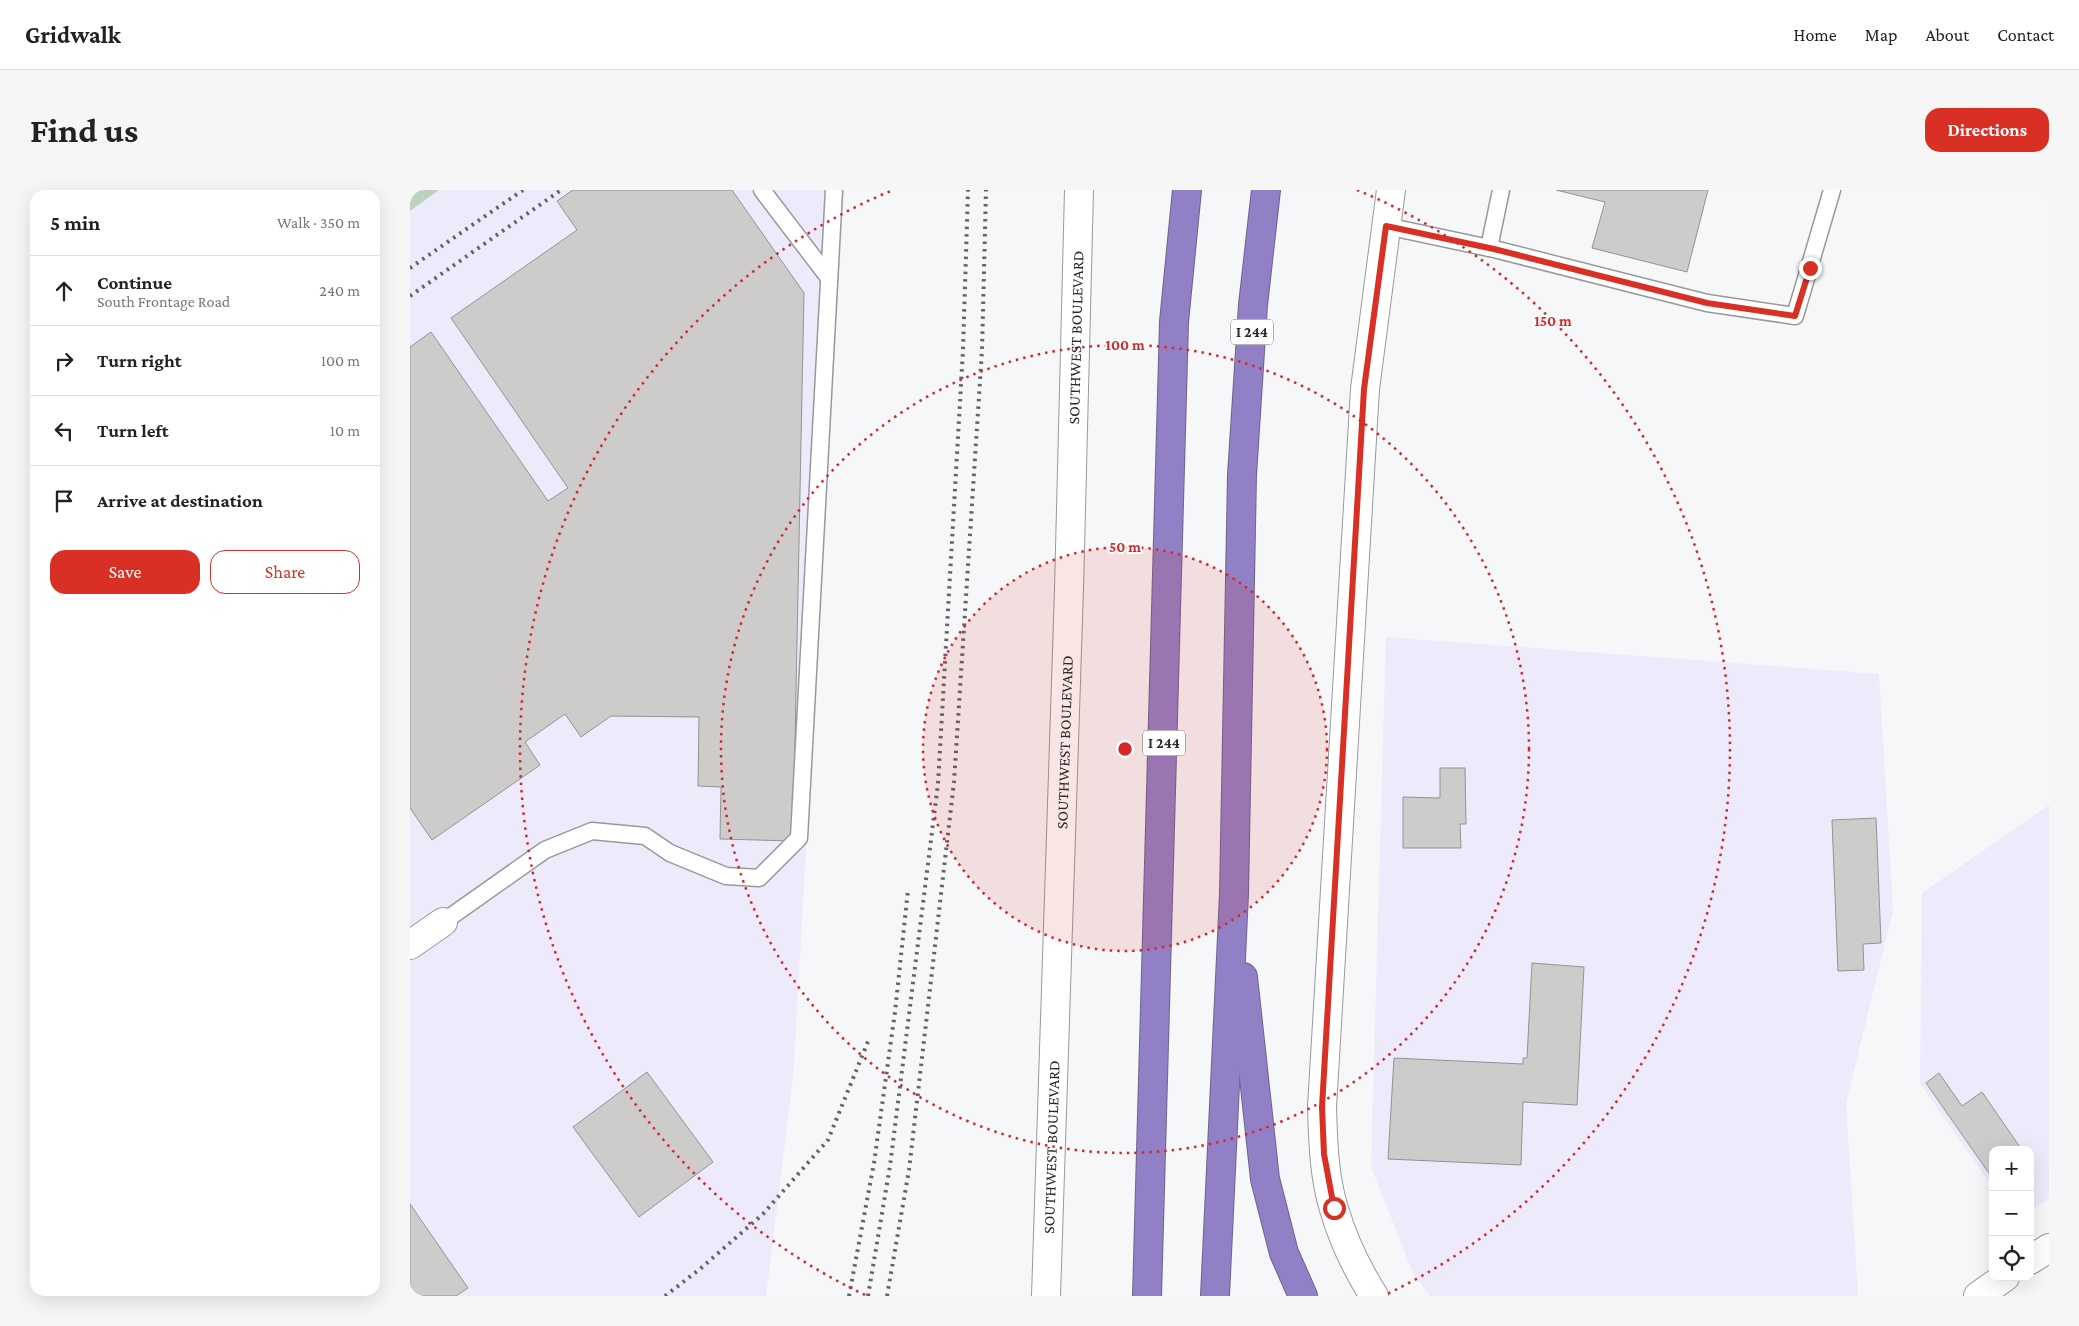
<!DOCTYPE html>
<html lang="en">
<head>
<meta charset="utf-8">
<style>
  :root { --surface:#fff; --page:#f6f6f6; --text:#222; --muted:#767676; --line:#e0e0e0; --accent:#d93025 }
  body { margin:0; font-family:"Crimson Pro",serif; background:var(--page); color:var(--text) }
  .controls { position:absolute; right:15px; bottom:15px; display:grid; overflow:hidden; border-radius:10px; box-shadow:0 5px 20px #0002 }
  .controls button { width:45px; height:45px; display:grid; place-items:center; padding:0; border:0; border-bottom:1px solid var(--line); background:var(--surface); color:var(--text); font:25px sans-serif }
  .stop { position:absolute; width:15px; height:15px; margin:-11px; border:4px solid #d93025; border-radius:50%; background:#fff }
  .stop.end { background:#d93025; border-color:#fff; box-shadow:0 1px 5px #0008 }
  .list { margin:0; padding:0; list-style:none }
  h2 { display:flex; justify-content:space-between; align-items:center; height:65px; margin:0; padding:0 20px; font-size:21px }
  h2 small { font-size:16px; font-weight:400; color:var(--muted) }
  .list li { display:grid; grid-template-columns:32px 1fr auto; gap:15px; align-items:center; box-sizing:border-box; height:70px; padding:0 20px; border-top:1px solid var(--line) }
  .list b { display:block; font-size:19px; white-space:nowrap }
  .list p { margin:0; font-size:16px; white-space:nowrap; color:var(--muted) }
  .list em { font-size:16px; font-style:normal; color:var(--muted) }
  .actions { display:flex; gap:10px; padding:15px 20px }
  .actions a { flex:1; padding:11px 0; border:1px solid var(--accent); border-radius:15px; text-align:center; font-size:18px; color:var(--accent) }
  .actions .main { background:var(--accent); color:#fff }
  .icon { flex:none; width:28px; height:28px; fill:none; stroke:currentColor; stroke-width:2; stroke-linecap:round; stroke-linejoin:round }
  .map { position:relative; flex:none; width:1639px; height:1106px; overflow:hidden; border-radius:15px }
  header { display:flex; align-items:center; gap:30px; box-sizing:border-box; height:70px; padding:0 25px; background:var(--surface); border-bottom:1px solid var(--line) }
  header strong { font-size:24px }
  nav { display:flex; gap:28px; margin-inline-start:auto; font-size:18px }
  .intro { display:flex; align-items:center; justify-content:space-between; box-sizing:border-box; height:120px; padding:0 30px }
  h1 { margin:0; font-size:35px }
  .button { padding:12px 22px; border-radius:15px; background:var(--accent); color:#fff; font-size:18px; font-weight:700 }
  main { display:flex; gap:30px; padding:0 30px }
  aside { flex:1; background:var(--surface); border-radius:15px; box-shadow:0 5px 20px #0002 }
  .map>svg:first-child { display:block }
  .industrial { fill:#edeafc }
  .green { fill:#bbd2bd }
  .building { fill:#cdccca; stroke:#949392 }
  .lines { fill:none; stroke-linecap:round; stroke-linejoin:round }
  .service-casing { stroke:#99999a; stroke-width:19 }
  .minor-casing { stroke:#99999a; stroke-width:30 }
  .tertiary-casing { stroke:#99999a; stroke-width:30 }
  .motorway-casing { stroke:#6e638f; stroke-width:30 }
  .service { stroke:#fff; stroke-width:16 }
  .minor { stroke:#fff; stroke-width:28 }
  .tertiary { stroke:#fff; stroke-width:28 }
  .motorway { stroke:#9180c5; stroke-width:28 }
  .rail { stroke:#646465; stroke-width:4; stroke-dasharray:2.5 5; stroke-linecap:butt }
  .route { stroke:#d93025; stroke-width:6 }
  .ring { fill:none; stroke:#d62828; stroke-width:2.5; stroke-dasharray:2.5 5 }
  .labels { text-anchor:middle; stroke-width:4; stroke-linejoin:round; paint-order:stroke }
  .shield { fill:#fff; stroke:#6b6b6b; stroke-width:1 }
  .shield-label { font-size:15px; font-weight:bold; fill:#2c2c2c }
  .street-label { font-size:16px; fill:#2c2c2c; stroke:#fff }
  .centre { fill:#d62828; stroke:#fff; stroke-width:2.5 }
  .ring-label { font-size:15px; text-anchor:middle; font-weight:bold; fill:#d62828; stroke:#fff; stroke-width:4; stroke-linejoin:round; paint-order:stroke }
</style>
</head>
<body>
<header>
<strong>Gridwalk</strong>
<nav><a>Home</a><a>Map</a><a>About</a><a>Contact</a></nav>
</header>
<div class="intro"><h1>Find us</h1><a class="button">Directions</a></div>
<main>
<aside>
<h2>5 min<small>Walk · 350 m</small></h2>
<ul class="list">
<li><svg class="icon" aria-label="ahead" viewBox="0 0 24 24"><path d="M12 20V5M6 11l6-6 6 6"/></svg><div><b>Continue</b><p>South Frontage Road</p></div><em>240 m</em></li>
<li><svg class="icon" aria-label="right" viewBox="0 0 24 24"><path d="M7 20v-9h11M14 6l5 5-5 5"/></svg><div><b>Turn right</b></div><em>100 m</em></li>
<li><svg class="icon" aria-label="left" viewBox="0 0 24 24"><path d="M17 20v-9H6M10 6l-5 5 5 5"/></svg><div><b>Turn left</b></div><em>10 m</em></li>
<li><svg class="icon" aria-label="arrive" viewBox="0 0 24 24"><path d="M6 21V4h12l-3 4 3 4H6"/></svg><div><b>Arrive at destination</b></div></li>
</ul>
<div class="actions"><a class="main">Save</a><a>Share</a></div>
</aside>
<div class="map">
<svg width="1639" height="1106" viewBox="0 0 1639 1106">
  <rect width="100%" height="100%" fill="#f6f7f8"/>
  <g class="industrial">
    <polygon points="29,0 434,0 383,887 356,1106 0,1106 0,21"/>
    <polygon points="976,447 1469,484 1483,721 1436,913 1448,1106 1020,1106 1003,1083 961,977"/>
    <polygon points="1639,615 1639,1008 1620,1021 1620,960 1583,960 1583,998 1510,894 1512,703"/>
  </g>
  <polygon class="green" points="0,0 29,0 0,21"/>
  <g class="building">
    <polygon points="163,0 322,0 394,103 383,651 310,649 311,597 288,596 289,527 201,526 171,547 155,524 115,552 130,575 22,650 0,618 0,157 21,142 138,311 158,298 41,128 167,40 147,11"/>
    <polygon points="1146,0 1298,0 1277,82 1182,58 1195,12"/>
    <polygon points="1030,578 1055,578 1056,634 1050,634 1051,658 993,658 993,607 1030,608"/>
    <polygon points="1466,628 1471,753 1453,754 1454,780 1428,781 1422,630"/>
    <polygon points="1122,773 1174,777 1167,915 1113,912 1111,975 978,969 984,868 1113,874 1113,868 1117,868"/>
    <polygon points="237,882 303,972 229,1027 163,937"/>
    <polygon points="1529,883 1552,916 1572,902 1612,960 1583,960 1583,989 1516,893"/>
    <polygon points="0,1014 58,1098 46,1106 0,1106"/>
  </g>
  <g class="lines">
    <g class="service-casing">
      <g id="service">
        <polyline points="352,0 419,88"/>
        <polyline points="976,36 1084,59 1297,113 1385,126 1422,0"/>
        <polyline points="1079,58 1091,0"/>
        <polyline points="33,732 135,660 182,641 235,646 260,663 316,686 349,688 389,648 424,0"/>
      </g>
    </g>
    <g class="minor-casing">
      <polyline id="minor" points="0,755 33,732"/>
    </g>
    <g class="tertiary-casing">
      <g id="tertiary">
        <polyline points="1620,1070 1639,1058"/>
        <path id="s1" d="M636,1106L659,399L669,0"/>
        <path d="M964,1106C947,1079 933,1050 924,1019C914,987 913,951 912,917L955,199L981,0"/>
        <polyline points="1568,1106 1595,1087"/>
      </g>
    </g>
    <g class="motorway-casing">
      <g id="motorway">
        <polyline points="833,787 855,989 874,1063 893,1106"/>
        <polyline points="737,1106 764,132 777,0"/>
        <polyline points="805,1106 824,704 832,285 843,115 856,0"/>
      </g>
    </g>
    <use href="#service" class="service"/>
    <use href="#minor" class="minor"/>
    <use href="#tertiary" class="tertiary"/>
    <use href="#motorway" class="motorway"/>
    <g class="rail">
      <polyline points="0,78 113,0"/>
      <polyline points="0,106 151,0"/>
      <polyline points="255,1106 290,1079 353,1024 418,950 459,849"/>
      <polyline points="439,1106 464,973 485,822 498,700"/>
      <polyline points="458,1106 480,976 528,594 553,160 558,0"/>
      <polyline points="477,1106 499,980 544,592 572,160 576,0"/>
    </g>
  </g>
  <g class="lines">
    <polyline class="route" points="924,1018 914,964 912,917 954,199 976,36 1084,59 1297,113 1385,126 1400,78"/>
  </g>
  <circle cx="715" cy="559" r="202" fill="#d62828" fill-opacity=".12"/>
  <g class="ring">
    <circle cx="715" cy="559" r="202"/>
    <circle cx="715" cy="559" r="404"/>
    <path d="M455 1105A605 605 0 0 1 483 0M947 0A605 605 0 0 1 975 1105"/>
  </g>
  <g class="labels">
    <g class="shield">
      <rect x="821" y="129.5" width="42" height="25" rx="4"/>
      <rect x="733" y="540.5" width="42" height="25" rx="4"/>
    </g>
    <g class="shield-label">
      <text x="842" y="147">I 244</text>
      <text x="754" y="558">I 244</text>
    </g>
    <g class="street-label">
      <text dy="6" stroke="none"><textPath href="#s1" startOffset="959">SOUTHWEST BOULEVARD</textPath></text>
      <text dy="6" stroke="none"><textPath href="#s1" startOffset="554">SOUTHWEST BOULEVARD</textPath></text>
      <text dy="6" stroke="none"><textPath href="#s1" startOffset="149">SOUTHWEST BOULEVARD</textPath></text>
    </g>
  </g>
  <circle cx="715" cy="559" r="8" class="centre"/>
  <g class="ring-label">
    <text x="1143" y="136">150 m</text>
    <text x="715" y="160">100 m</text>
    <text x="715" y="362">50 m</text>
  </g>
</svg>
<div class="controls">
<button>+</button>
<button>−</button>
<button><svg class="icon" aria-label="locate" viewBox="0 0 24 24"><circle cx="12" cy="12" r="6"/><path d="M12 2v4M12 18v4M2 12h4M18 12h4"/></svg></button>
</div>
<div class="stop" style="left:924px;top:1018px"></div>
<div class="stop end" style="left:1400px;top:78px"></div>
</div>
</main>
</body>
</html>
